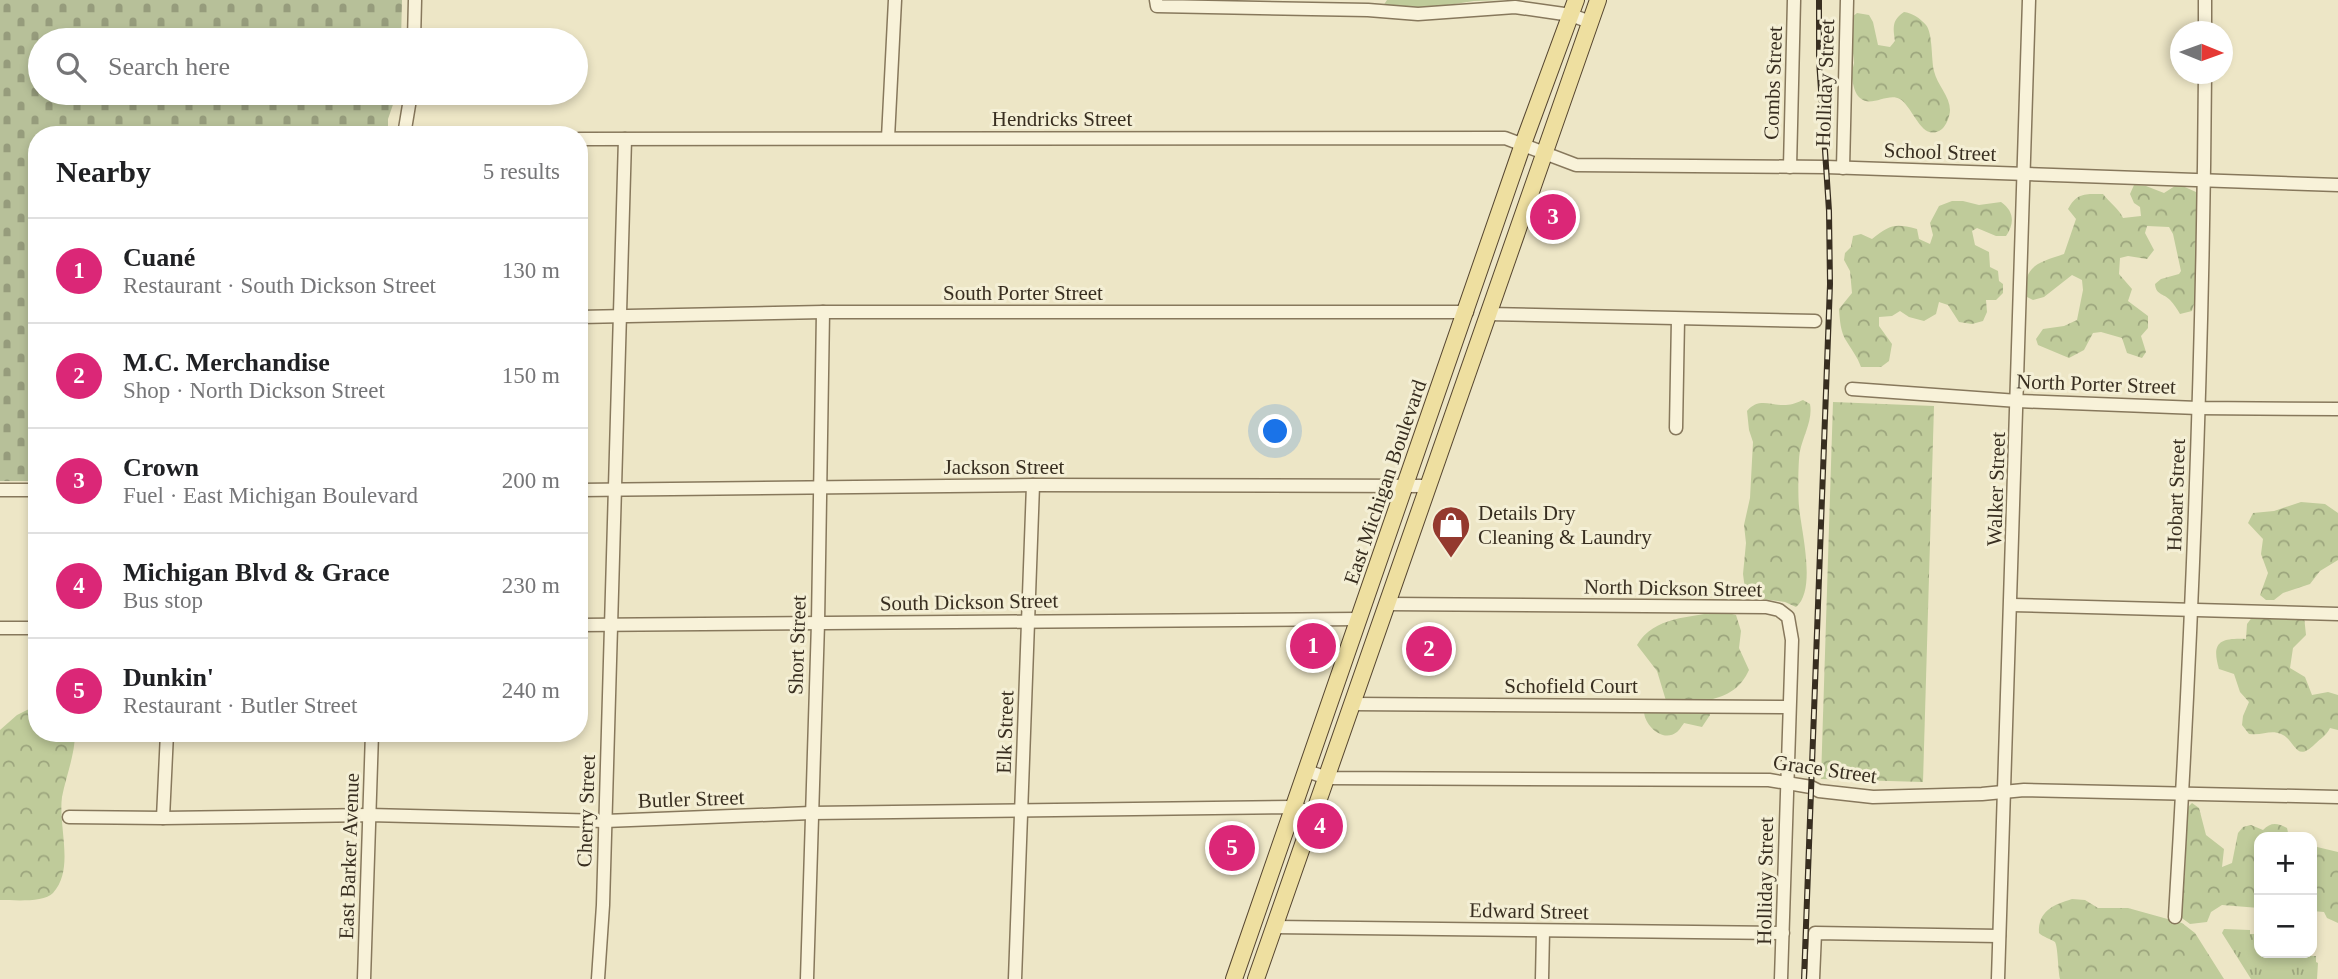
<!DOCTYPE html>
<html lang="en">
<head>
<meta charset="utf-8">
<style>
  :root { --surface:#fff; --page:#f6f6f6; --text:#202124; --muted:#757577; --line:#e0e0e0; --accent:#db2777 }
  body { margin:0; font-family:"Times New Roman",serif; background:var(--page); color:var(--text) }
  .controls { position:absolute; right:21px; bottom:21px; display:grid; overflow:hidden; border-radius:14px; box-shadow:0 4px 10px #0003 }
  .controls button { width:63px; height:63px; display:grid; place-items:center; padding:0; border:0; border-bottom:2px solid var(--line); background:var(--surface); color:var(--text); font:35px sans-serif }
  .compass { position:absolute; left:2170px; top:21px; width:63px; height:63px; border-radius:50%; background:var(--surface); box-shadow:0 4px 10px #0003; rotate:91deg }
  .you { position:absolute; left:1276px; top:432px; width:24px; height:24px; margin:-18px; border:5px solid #fff; border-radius:50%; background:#1a73e8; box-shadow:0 0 0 10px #1a73e833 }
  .badge { display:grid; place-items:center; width:46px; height:46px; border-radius:50%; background:var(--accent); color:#fff; font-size:23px; font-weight:700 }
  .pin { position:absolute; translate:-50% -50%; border:4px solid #fff; box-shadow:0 2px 7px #0006 }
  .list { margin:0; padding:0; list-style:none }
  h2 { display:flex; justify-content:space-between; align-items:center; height:91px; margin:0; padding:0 28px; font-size:30px }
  h2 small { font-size:23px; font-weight:400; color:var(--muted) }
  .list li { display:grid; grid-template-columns:46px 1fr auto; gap:21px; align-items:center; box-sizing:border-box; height:105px; padding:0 28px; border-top:2px solid var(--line) }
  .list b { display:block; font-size:26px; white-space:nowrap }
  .list p { margin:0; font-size:23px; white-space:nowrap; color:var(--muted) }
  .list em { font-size:23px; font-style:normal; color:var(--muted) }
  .icon { flex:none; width:38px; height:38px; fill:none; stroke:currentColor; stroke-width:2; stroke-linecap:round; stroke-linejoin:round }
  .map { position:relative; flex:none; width:2338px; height:979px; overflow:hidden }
  .search { position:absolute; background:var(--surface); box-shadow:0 4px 10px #0003; left:28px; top:28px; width:560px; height:77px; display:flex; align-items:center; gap:18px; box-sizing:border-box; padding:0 24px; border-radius:38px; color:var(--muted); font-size:26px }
  .panel { position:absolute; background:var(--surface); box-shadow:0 4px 10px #0003; left:28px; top:126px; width:560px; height:616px; border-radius:28px }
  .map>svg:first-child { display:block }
  .grass { fill:url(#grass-tufts) }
  .forest { fill:url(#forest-crowns) }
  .cemetery { fill:url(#cemetery-stones) }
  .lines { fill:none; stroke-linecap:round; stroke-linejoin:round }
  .minor-casing { stroke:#87785c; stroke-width:15 }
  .major-casing { stroke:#564630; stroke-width:18 }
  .minor { stroke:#f8f2d9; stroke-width:12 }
  .major { stroke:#eedfa0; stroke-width:16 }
  .rail-casing { stroke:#382e20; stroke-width:6 }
  .rail { stroke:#f4efd5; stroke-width:3.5; stroke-dasharray:10; stroke-linecap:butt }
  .labels { text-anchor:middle; stroke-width:6; stroke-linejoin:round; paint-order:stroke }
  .street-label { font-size:21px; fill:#382e20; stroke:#f4efd5 }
  .poi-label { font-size:21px; fill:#382e20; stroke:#f4efd5; text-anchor:start }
</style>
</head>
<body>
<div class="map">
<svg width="2338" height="979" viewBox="0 0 2338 979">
  <defs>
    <pattern id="grass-tufts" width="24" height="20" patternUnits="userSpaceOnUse" patternTransform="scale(1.75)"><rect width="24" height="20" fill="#bfcb9a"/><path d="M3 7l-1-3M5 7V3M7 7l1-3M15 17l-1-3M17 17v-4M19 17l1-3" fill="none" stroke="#9ca57d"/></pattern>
    <pattern id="forest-crowns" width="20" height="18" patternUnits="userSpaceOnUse" patternTransform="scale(1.75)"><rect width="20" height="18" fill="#bfcb9a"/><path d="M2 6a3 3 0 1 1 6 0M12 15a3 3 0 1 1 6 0" fill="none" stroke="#9ca57d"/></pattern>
    <pattern id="cemetery-stones" width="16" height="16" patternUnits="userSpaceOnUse" patternTransform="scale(1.75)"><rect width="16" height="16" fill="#b7c099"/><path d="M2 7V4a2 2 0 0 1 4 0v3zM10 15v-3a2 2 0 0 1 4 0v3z" fill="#969c7c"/></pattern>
  </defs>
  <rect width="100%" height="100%" fill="#ede6c6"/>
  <g class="grass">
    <polygon points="1387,0 1503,0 1474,1 1422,9 1383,6"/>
    <polygon points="2224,929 2250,930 2250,934 2259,934 2259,953 2311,953 2311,956 2316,956 2316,962 2318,963 2317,979 2251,979 2222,933"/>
  </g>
  <g class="forest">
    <path d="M1904,12C1912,13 1920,18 1926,25C1933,34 1931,58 1934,71C1937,85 1950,96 1950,110C1950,116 1946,126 1942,129C1922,144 1914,108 1900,99C1888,92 1871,108 1860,98C1855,94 1853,85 1852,78C1851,73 1853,68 1854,63C1854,50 1848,38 1849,25C1849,19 1853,16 1857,13L1869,15L1873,22L1878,45L1890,47L1895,41C1893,27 1892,20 1904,12Z"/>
    <path d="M2178,184L2196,192C2201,226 2203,278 2192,311L2180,314C2177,309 2174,304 2170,300C2163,293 2156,295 2155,284L2161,279L2179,274L2181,271L2173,234L2169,227L2147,226L2145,233L2154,250L2147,259L2128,256L2120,258L2119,274L2132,289L2128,301L2148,316V328L2141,336L2146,352L2142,358L2127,353L2122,338L2101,332L2093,333L2084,350L2069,358L2038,345L2036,339L2043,329L2064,326L2077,320L2083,290L2082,280L2072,275L2044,297L2033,300L2025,296C2023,265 2040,262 2064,254L2076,219L2068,209C2077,192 2086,194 2103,194C2109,202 2120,210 2123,218L2141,216L2140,207L2134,203L2130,194L2134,185L2146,186L2164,193Z"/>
    <path d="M1952,201H1963L1979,205L2001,202C2014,211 2015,223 2006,236H1996L1977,228L1972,231L1975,245L1989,252L1990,267L1998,271L1999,281L2003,284V293L1996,300H1986L1987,312L1983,321L1972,324L1959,322L1948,305L1939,302L1936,314L1924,321L1909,317L1900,311L1892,316L1879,317V326L1892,344L1889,361L1881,367H1861C1857,356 1853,352 1847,342C1840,332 1840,320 1839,309L1852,293L1850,271L1844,260L1845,253L1851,247L1853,236L1861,234L1872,239C1890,225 1894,223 1917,229L1919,239L1930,244L1933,235L1930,223L1939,206Z"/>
    <path d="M1803,400L1810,404C1813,420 1803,436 1800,451C1798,460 1798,497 1799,506C1801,530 1817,590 1796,607L1785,602L1762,599L1745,589L1743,574L1746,543L1744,525L1750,498L1753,442L1749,430L1747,411C1759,397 1771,406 1786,405C1792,405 1798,402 1803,400Z"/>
    <polygon points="1833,402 1934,406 1923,782 1821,779"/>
    <polygon points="2301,502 2325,504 2338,513 2338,560 2320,571 2310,584 2283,593 2274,600 2266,600 2260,595 2268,573 2261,554 2263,539 2248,523 2253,513 2274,511"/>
    <path d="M2259,608L2304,616L2306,635L2293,648L2290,668L2305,677L2312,695L2328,692L2338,695V730L2330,728C2326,736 2321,738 2315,744C2295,764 2296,740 2281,734C2270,729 2263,736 2249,734L2242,725L2243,716L2249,702L2240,692L2234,674L2219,669C2211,642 2220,638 2246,639L2247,624Z"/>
    <path d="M1720,611L1736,615L1741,631L1739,648L1749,670C1741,687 1731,694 1713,699L1710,715L1702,727L1684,723C1684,723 1678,732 1677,732C1663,743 1645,726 1644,712L1667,704L1657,671L1637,645C1654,616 1690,618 1720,611Z"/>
    <path d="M31,708H37V733H75C75,755 66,776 62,797C58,827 75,869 53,893C44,903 13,900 0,900V730L17,715Z"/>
    <path d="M2192,803L2199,808L2206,835L2224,849L2222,867L2232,863L2238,833L2243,827L2251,825L2263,830C2271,822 2277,823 2287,828L2289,837H2259V908L2222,905L2211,912L2207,922L2190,924L2171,910L2185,876L2186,831L2185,810Z"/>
    <polygon points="2317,847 2338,852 2338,923 2327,918 2324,912 2312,911 2312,850"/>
    <path d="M2072,899L2085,900L2098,908H2128L2182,923L2195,933L2224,979H2060C2058,971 2058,947 2055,942C2051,939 2043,937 2039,933C2038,911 2053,905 2072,899Z"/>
  </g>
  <polygon class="cemetery" points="0,0 402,0 401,40 40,40 40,93 397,93 388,119 388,135 37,135 37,481 0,481"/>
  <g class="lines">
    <g class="minor-casing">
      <g id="minor">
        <polyline points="1156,0 1157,6 1368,10 1418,14 1515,7 1571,15 1590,22"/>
        <polyline points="2205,32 2205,0"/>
        <polyline points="414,40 415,0"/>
        <polyline points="404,135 411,93"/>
        <polyline points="888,138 895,0"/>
        <polyline points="579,139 1505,138 1576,165 1826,167 2338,185"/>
        <polyline points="1790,167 1794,0"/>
        <polyline points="1843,168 1847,0"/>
        <polyline points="1487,314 1815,321"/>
        <polyline points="579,317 823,312 1467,312"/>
        <polyline points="1852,389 2018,401 2198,408 2338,409"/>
        <polyline points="1676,428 1678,319"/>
        <polyline points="0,490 37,490"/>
        <polyline points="579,490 1033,485 1429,486"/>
        <polyline points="1387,604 1766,607 1779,610 1788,617 1792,640 1781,979"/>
        <polyline points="2012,605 2338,614"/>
        <polyline points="579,625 1359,619"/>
        <polyline points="0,628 37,628"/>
        <polyline points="1352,704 1789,707"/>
        <polyline points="1307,771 1327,778 1769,780 1811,787 1819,791 1873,797 1982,794 2024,790 2338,797"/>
        <polyline points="69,817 163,818 369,815 605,821 811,813 1294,807 1314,814"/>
        <polyline points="163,818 167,733"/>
        <path d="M2175,917C2192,636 2203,355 2205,74"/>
        <polyline points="1274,927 1783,933"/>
        <polyline points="364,979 372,733"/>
        <polyline points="598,979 603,905 625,139"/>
        <polyline points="807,979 818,623 823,312"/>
        <polyline points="1015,979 1033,485"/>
        <polyline points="1542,979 1543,931"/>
        <polyline points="1813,979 1815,933 1999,936"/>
        <polyline points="1998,979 2029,0"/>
      </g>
    </g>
    <g class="major-casing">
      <g id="major">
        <polyline points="1234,979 1523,144 1576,0"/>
        <polyline points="1256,979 1598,0"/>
      </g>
    </g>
    <use href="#minor" class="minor"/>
    <use href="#major" class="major"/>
    <g class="rail-casing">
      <polyline id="rail" points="1804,979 1830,284 1829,211 1819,60 1819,0"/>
    </g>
    <use href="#rail" class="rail"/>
  </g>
  <defs>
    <g id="shop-pin" transform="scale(2.0125)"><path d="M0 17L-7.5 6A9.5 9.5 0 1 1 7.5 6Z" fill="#94392e" stroke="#f4efd5"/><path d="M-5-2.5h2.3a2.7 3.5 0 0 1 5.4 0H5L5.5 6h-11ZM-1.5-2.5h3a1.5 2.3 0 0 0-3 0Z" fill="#fff"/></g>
  </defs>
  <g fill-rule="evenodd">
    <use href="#shop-pin" x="1451" y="525"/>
  </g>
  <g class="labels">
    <g class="street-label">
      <text transform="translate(1773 83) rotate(-88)" y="7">Combs Street</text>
      <text transform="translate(1825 83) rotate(-88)" y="7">Holliday Street</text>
      <text x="1062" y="126">Hendricks Street</text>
      <text transform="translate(1940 152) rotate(2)" y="7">School Street</text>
      <text x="1023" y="300">South Porter Street</text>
      <text transform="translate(2096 384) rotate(2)" y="7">North Porter Street</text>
      <text x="1004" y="474">Jackson Street</text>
      <text transform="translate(1385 482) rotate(-71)" y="7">East Michigan Boulevard</text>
      <text transform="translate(1996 489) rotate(-88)" y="7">Walker Street</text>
      <text transform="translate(2176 495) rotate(-88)" y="7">Hobart Street</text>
      <text transform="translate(1673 588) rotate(1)" y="7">North Dickson Street</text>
      <text transform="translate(969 602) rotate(-1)" y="7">South Dickson Street</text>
      <text transform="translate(797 645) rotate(-88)" y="7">Short Street</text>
      <text x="1571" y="693">Schofield Court</text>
      <text transform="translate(1005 732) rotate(-88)" y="7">Elk Street</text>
      <text transform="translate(1825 769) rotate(8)" y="7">Grace Street</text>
      <text transform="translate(691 799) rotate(-2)" y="7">Butler Street</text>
      <text transform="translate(586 811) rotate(-88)" y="7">Cherry Street</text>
      <text transform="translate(349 856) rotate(-88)" y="7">East Barker Avenue</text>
      <text transform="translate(1765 881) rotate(-89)" y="7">Holliday Street</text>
      <text transform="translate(1529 911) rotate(1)" y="7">Edward Street</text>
    </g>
    <g class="poi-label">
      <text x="1478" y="520">Details Dry<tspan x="1478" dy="24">Cleaning &amp; Laundry</tspan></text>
    </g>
  </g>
</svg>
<div class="controls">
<button>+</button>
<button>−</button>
</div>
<svg class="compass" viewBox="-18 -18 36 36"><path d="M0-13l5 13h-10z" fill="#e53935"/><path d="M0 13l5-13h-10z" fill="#757577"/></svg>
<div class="you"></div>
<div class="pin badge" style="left:1313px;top:646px">1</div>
<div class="pin badge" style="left:1429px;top:649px">2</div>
<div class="pin badge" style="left:1553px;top:217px">3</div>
<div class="pin badge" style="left:1320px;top:826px">4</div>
<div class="pin badge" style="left:1232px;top:848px">5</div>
<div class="search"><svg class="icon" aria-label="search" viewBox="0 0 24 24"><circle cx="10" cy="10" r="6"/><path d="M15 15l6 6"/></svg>Search here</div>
<section class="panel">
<h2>Nearby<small>5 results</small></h2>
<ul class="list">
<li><span class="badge">1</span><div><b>Cuané</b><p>Restaurant · South Dickson Street</p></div><em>130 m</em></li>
<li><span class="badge">2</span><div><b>M.C. Merchandise</b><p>Shop · North Dickson Street</p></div><em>150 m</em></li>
<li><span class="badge">3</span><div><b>Crown</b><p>Fuel · East Michigan Boulevard</p></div><em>200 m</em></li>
<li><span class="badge">4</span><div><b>Michigan Blvd &amp; Grace</b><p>Bus stop</p></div><em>230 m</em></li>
<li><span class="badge">5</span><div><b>Dunkin'</b><p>Restaurant · Butler Street</p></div><em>240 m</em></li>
</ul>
</section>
</div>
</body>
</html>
